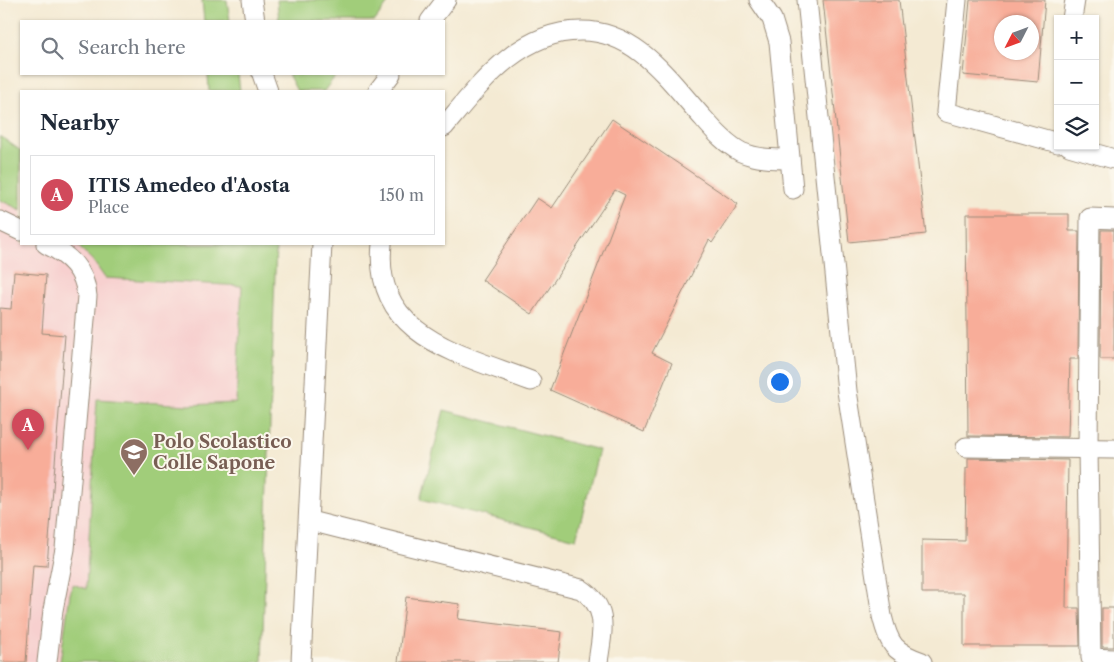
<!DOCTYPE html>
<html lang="en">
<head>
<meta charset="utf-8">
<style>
  :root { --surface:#fff; --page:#f6f6f7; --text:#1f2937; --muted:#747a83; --line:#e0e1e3; --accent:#d1495b }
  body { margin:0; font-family:"Libre Caslon Text",serif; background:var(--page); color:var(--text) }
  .controls { position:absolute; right:15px; top:15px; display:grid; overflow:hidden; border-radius:0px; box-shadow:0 1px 4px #0004 }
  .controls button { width:45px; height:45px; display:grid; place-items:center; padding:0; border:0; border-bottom:1px solid var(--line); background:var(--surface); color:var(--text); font:25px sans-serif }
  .compass { position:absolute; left:994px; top:15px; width:45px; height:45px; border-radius:50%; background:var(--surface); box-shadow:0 1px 4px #0004; rotate:228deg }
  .you { position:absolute; left:779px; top:381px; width:18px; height:18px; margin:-12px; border:4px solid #fff; border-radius:50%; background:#1a73e8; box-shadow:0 0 0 8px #1a73e833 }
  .badge { display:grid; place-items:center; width:32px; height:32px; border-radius:50%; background:var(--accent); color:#fff; font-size:16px; font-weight:700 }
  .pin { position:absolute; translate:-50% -41px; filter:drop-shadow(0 1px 2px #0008) }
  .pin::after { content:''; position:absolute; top:26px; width:18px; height:15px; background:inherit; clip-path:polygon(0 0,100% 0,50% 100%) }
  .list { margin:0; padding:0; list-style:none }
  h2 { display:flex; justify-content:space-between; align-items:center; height:65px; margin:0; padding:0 20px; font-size:21px }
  h2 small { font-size:16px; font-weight:400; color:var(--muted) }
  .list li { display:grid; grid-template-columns:32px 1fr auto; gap:15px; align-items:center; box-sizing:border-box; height:80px; margin:0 10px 10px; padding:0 10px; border:1px solid var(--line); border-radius:0px }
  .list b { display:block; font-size:19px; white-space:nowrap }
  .list p { margin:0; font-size:16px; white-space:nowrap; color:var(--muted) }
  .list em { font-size:16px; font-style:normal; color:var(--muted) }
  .icon { flex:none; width:28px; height:28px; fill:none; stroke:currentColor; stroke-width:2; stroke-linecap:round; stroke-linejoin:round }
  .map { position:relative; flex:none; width:1114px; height:662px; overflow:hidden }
  .search { position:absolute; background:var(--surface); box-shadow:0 1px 4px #0004; left:20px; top:20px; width:425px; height:55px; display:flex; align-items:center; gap:12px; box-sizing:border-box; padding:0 18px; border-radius:0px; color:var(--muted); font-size:19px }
  .panel { position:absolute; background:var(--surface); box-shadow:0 1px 4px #0004; left:20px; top:90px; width:425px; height:155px; border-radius:0px }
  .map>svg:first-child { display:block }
  .built { fill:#f7d0cf }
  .green { fill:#a1cd7a; stroke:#6e7c4c }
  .building { fill:#f8ad99; fill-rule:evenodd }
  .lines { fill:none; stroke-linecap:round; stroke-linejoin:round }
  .lane-casing { stroke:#988a78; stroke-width:21 }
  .lane { stroke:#fff; stroke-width:19 }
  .labels { text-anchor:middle; stroke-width:4; stroke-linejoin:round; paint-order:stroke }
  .education-label { font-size:18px; font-weight:bold; fill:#785e54; stroke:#fbf7ec; text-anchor:start }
</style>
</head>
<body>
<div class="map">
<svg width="1114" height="662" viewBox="0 0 1114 662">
  <rect width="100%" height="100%" fill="#fbf7ec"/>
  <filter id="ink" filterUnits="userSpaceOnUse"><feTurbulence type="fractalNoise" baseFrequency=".02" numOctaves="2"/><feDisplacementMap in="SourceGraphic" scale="10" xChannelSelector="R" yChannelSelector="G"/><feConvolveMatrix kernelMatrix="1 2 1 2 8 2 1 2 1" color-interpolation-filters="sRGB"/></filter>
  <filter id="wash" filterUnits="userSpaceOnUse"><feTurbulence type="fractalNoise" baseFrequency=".0096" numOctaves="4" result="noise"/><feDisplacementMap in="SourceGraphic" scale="20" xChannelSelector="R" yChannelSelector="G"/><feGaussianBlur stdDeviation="1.12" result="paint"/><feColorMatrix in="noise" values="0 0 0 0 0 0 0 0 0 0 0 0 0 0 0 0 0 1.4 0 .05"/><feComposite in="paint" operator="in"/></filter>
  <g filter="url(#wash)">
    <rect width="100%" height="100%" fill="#f4ead3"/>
    <polygon class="built" points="0,136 21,151 21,244 276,244 262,662 0,662"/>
    <g class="green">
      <polygon points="202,0 227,0 230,21 204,21"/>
      <polygon points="277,0 390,0 375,21 279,21"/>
      <polygon points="208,74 238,74 240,91 209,91"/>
      <polygon points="288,74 337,74 324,91 297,91"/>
      <polygon points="0,136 21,151 21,210 0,200"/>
      <polygon points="76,244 276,244 262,662 60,662 70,594 73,584 86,589 97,399 188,405 236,403 242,286 105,278 93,261"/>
      <polygon points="444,410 599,450 576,539 421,499"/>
    </g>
    <g id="blocks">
      <g class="building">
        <polygon points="823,0 899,0 926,234 849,242"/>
        <path d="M970,0H1045L1038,82L963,75ZM1002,22H1032V52H1002Z"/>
        <polygon points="612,119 738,204 712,243 709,240 652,353 672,363 644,432 550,390 625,195 615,190 532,314 482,280 537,198 552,208"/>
        <polygon points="966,214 1069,214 1069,231 1079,231 1078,359 1070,359 1068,437 968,436"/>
        <polygon points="1101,230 1114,230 1114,359 1100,359"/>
        <polygon points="14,272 46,275 42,333 65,335 47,566 33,565 26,662 0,662 0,308 11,309"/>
        <polygon points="968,458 1068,460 1066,608 1079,608 1080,646 964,646 964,593 922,593 922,540 965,541 966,468 968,468"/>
        <polygon points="406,597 460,604 458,619 562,632 558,662 398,662"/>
        <rect x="1102" y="608" width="12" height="39"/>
      </g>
    </g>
  </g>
  <g filter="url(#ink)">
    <use href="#blocks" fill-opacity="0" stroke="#988a78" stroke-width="1"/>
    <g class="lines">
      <g class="lane-casing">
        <g id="lane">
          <polyline points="252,0 255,21"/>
          <polyline points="759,0 772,19 779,42 793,189"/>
          <path d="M807,0L847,391L882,616C889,645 894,652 922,662"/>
          <polyline points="957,0 946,112 1058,143"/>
          <polyline points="1072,19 1075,0"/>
          <polyline points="430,21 446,0"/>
          <polyline points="262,74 268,91"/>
          <polyline points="378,91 391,74"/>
          <path d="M444,127C480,84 520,30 582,31C638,31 670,82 704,119C715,132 726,144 741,152C757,159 774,159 790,159"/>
          <polyline points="1069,146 1114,159"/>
          <polyline points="1114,219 1090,218 1088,448 1091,658 1114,659"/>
          <polyline points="0,221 21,231"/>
          <path d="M46,244C69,255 85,270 87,296L65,549L53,610L47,662"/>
          <path d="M382,244C372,337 462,354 531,381"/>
          <polyline points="966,447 1114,449"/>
          <path d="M310,521L581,589C610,608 602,632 598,662"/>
          <polyline points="301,662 322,244"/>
        </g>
      </g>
      <use href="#lane" class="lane"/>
    </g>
  </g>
  <defs>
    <g id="school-pin" transform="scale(1.4375)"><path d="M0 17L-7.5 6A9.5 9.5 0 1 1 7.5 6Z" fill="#8d6e63" stroke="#fbf7ec"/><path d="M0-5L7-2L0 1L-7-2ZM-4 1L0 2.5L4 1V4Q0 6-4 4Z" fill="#fff"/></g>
  </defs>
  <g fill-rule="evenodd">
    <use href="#school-pin" x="134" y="452"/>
  </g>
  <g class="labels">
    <g class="education-label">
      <text x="153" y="448">Polo Scolastico<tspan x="153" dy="21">Colle Sapone</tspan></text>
    </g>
  </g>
</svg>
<div class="controls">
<button>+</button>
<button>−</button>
<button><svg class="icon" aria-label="layers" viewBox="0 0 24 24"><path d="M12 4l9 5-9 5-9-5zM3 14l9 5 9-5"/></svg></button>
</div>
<svg class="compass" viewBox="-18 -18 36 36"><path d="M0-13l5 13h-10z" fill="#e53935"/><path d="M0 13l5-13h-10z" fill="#747a83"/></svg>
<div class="you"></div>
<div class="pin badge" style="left:28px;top:450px">A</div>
<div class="search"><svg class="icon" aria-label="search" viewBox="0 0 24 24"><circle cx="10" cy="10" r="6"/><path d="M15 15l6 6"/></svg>Search here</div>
<section class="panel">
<h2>Nearby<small></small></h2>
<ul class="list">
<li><span class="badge">A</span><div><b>ITIS Amedeo d'Aosta</b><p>Place</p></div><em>150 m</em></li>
</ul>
</section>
</div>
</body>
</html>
